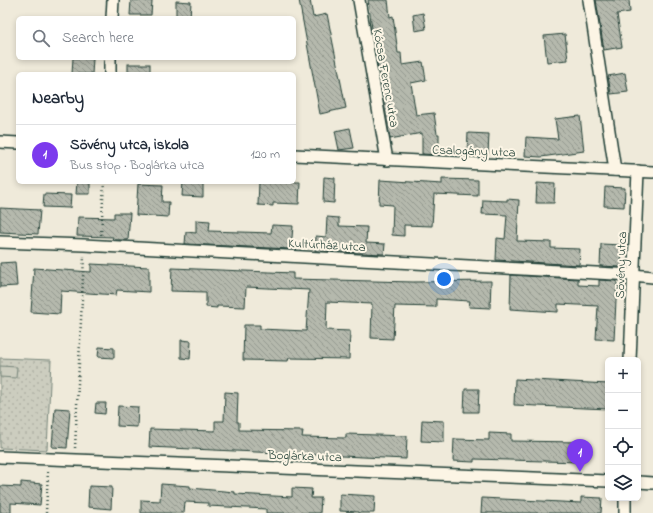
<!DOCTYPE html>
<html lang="en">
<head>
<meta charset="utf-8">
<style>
  :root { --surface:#fff; --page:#f2f2f3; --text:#1f2937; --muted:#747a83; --line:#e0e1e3; --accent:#7c3aed }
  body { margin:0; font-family:"Indie Flower",sans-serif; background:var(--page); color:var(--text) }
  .controls { position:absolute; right:12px; bottom:12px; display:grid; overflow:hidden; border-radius:6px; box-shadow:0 2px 6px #0003 }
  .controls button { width:36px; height:36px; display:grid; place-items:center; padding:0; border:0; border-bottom:1px solid var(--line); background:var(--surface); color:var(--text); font:20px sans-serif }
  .you { position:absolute; left:444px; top:279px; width:14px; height:14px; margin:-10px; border:3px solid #fff; border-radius:50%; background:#1a73e8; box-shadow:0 0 0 6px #1a73e833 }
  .badge { display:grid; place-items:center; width:26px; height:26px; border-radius:50%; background:var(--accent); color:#fff; font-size:13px; font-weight:700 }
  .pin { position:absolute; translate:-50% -33px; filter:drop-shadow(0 1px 2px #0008) }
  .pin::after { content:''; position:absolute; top:21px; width:14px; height:12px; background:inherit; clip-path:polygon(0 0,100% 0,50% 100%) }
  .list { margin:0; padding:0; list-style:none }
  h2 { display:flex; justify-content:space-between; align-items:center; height:52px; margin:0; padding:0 16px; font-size:17px }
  h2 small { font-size:13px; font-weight:400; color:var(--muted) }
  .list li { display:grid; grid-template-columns:26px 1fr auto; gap:12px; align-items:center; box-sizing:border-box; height:60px; padding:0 16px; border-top:1px solid var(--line) }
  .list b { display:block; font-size:15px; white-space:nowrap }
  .list p { margin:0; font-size:13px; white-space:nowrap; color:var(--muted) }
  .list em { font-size:13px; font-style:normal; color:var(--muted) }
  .icon { flex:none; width:22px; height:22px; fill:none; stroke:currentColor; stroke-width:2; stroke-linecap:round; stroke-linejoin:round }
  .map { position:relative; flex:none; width:653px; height:513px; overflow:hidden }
  .search { position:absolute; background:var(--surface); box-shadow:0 2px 6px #0003; left:16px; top:16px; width:280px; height:44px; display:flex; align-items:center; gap:10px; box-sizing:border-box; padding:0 14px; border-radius:6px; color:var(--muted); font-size:15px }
  .panel { position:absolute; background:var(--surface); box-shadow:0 2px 6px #0003; left:16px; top:72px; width:280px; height:112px; border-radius:6px }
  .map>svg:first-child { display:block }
  .park { fill:url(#park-dots); stroke:#76857a }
  .garden { fill:#cccdbf; stroke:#76857a }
  .building { fill:url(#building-back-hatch); stroke:#1f3d34 }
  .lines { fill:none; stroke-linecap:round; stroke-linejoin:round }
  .minor-casing { stroke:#1f3d34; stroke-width:14 }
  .path { stroke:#1f3d34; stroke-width:2.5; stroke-dasharray:1 3; stroke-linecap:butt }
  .minor { stroke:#fcf5e5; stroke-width:11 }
  .labels { text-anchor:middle; stroke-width:4; stroke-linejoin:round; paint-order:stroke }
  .street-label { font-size:13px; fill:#1f3d34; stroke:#fcf5e5 }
</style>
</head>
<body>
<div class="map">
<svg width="653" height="513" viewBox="0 0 653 513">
  <defs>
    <pattern id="park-dots" width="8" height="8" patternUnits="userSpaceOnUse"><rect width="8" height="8" fill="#cccdbf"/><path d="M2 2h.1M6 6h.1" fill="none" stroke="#afb1a5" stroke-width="1.8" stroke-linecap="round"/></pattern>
    <pattern id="building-back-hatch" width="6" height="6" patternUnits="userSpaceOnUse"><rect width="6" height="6" fill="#b5b9ad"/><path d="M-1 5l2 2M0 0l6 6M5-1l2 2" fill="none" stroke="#93988e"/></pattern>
  </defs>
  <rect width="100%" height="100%" fill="#efeada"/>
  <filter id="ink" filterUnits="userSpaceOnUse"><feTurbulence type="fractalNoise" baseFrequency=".025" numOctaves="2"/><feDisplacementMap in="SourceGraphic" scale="8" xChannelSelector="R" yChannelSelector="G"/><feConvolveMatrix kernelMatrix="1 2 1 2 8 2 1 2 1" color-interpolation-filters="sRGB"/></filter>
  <g filter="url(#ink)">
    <polygon class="park" points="0,358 51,360 47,450 0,448"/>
    <polygon class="garden" points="0,366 17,367 16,378 0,377"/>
    <g class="building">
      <polygon points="131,0 152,1 151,15 130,15"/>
      <polygon points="299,0 310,0 313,17 327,14 346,108 320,114"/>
      <polygon points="368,0 388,0 390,17 393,16 398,53 401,53 402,65 423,62 426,80 411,83 416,115 434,113 437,134 439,134 439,155 422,154 422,133 390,139 376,57"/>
      <polygon points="596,0 629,0 630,12 617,14 622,47 604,50"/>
      <polygon points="176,1 191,2 190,18 176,18"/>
      <polygon points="423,13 426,29 415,31 413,15"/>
      <polygon points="565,34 568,60 547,62 544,36"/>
      <polygon points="73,58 93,59 92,74 72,74"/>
      <rect x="128" y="64" width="22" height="10"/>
      <polygon points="625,73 628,92 611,94 608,76"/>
      <polygon points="580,116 584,151 541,157 525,156 526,137 558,139 555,119"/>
      <polygon points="350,128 354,148 339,150 335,131"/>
      <polygon points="468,133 489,134 488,154 467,153"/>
      <polygon points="324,177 335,178 334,203 323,202"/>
      <polygon points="442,179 478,180 478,196 434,194 432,226 404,225 404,236 392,235 393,205 379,204 380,180 442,184"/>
      <polygon points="77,182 90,182 90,194 76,194"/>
      <polygon points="183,182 203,182 203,197 182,196"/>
      <polygon points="259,182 300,182 299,204 273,203 273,206 258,205"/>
      <polygon points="537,183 555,184 554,203 536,203"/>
      <polygon points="138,184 163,185 162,202 169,202 168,217 136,215"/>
      <polygon points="605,187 625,188 624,207 604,206"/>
      <polygon points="44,194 71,195 70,208 43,207"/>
      <polygon points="507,199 519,200 517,241 551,242 551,248 580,249 579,265 496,260 497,238 505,239 507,215 482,214 483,200 507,201"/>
      <polygon points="0,208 40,210 38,234 0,232"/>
      <polygon points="114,213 130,213 128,240 112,240 113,237 77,236 78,217 114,218"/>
      <polygon points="327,217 339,218 339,226 367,227 366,243 385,244 384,254 315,251 316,236 326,237"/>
      <polygon points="196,220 210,221 209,231 271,233 272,225 293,226 291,249 185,244 186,232 196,233"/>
      <polygon points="601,244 622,245 621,267 600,266"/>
      <polygon points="15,262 17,286 0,287 0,263"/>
      <polygon points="91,264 149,267 149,292 117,290 116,295 61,291 60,314 31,312 34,268 91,272"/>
      <polygon points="172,268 293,273 293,279 413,282 491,281 490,308 469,307 470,301 436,299 436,307 395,306 393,339 371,338 372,304 327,302 326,330 350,331 349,359 289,358 288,361 243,360 244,325 260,325 260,329 306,331 309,290 246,287 245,307 217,306 217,308 206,307 206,292 171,291"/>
      <polygon points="511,275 578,279 578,285 599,286 599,280 617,281 614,340 596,339 598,306 558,304 558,312 510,309"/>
      <polygon points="181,340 191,341 190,359 181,358"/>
      <polygon points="99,347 114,348 114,358 98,357"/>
      <polygon points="515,379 608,384 608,409 514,405"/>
      <polygon points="465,389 479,389 478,412 464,412"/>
      <polygon points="225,392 238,393 237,422 239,422 239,430 303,431 302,437 346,438 346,434 407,436 406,459 149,447 150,429 215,431 215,421 224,421"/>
      <polygon points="96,403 106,403 105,414 95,413"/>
      <polygon points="118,406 138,407 137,427 117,426"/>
      <polygon points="55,408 70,409 67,448 52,447"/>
      <polygon points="422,420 444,421 444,442 421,441"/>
      <polygon points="489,433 511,434 511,441 580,442 579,462 474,459 474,462 453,461 454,439 489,440"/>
      <polygon points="21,482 42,484 40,505 11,503 11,513 0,513 0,486 21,487"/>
      <polygon points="161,484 190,486 190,488 235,492 235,494 292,497 292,488 312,489 311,498 321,498 320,513 266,513 266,509 208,506 208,503 185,502 184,513 141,513 141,500 160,501"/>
      <polygon points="89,486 112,487 111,509 88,507"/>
      <polygon points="340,494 375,496 374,513 358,513 358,512 340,511"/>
      <polygon points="581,497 602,498 601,513 481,513 482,498 581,503"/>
    </g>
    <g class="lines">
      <g class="minor-casing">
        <g id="minor">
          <polyline points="359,0 387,160"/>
          <polyline points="589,0 615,170"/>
          <polyline points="112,18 113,0"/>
          <polyline points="110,74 110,58"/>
          <polyline points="0,142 18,143"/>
          <polyline points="294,155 653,172"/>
          <polyline points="0,242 84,245 633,275 653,277"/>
          <polyline points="630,360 638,171"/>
          <polyline points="0,457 608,481"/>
          <polyline points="638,482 653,483"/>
          <polyline points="625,513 625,498"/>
        </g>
      </g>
      <g class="path">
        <polyline points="101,235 104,182"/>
        <polyline points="75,448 84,256"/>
        <polyline points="46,513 48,470"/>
      </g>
      <use href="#minor" class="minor"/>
    </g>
  </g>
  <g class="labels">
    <g class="street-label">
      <text transform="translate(387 78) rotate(80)" y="5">Kócsa Ferenc utca</text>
      <text transform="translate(474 150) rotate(2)" y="5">Csalogány utca</text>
      <text transform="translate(327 244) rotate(3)" y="5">Kultúrház utca</text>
      <text transform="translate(620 265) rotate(-88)" y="5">Sövény utca</text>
      <text transform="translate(305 455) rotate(2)" y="5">Boglárka utca</text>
    </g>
  </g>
</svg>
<div class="controls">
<button>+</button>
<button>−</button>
<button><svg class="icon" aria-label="locate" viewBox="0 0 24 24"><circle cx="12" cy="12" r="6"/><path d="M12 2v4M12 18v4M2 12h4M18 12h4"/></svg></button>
<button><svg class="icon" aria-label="layers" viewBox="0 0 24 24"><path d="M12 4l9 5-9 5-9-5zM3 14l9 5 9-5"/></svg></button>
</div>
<div class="you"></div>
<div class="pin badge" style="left:580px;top:472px">1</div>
<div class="search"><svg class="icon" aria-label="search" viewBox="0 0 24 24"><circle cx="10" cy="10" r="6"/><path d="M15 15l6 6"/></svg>Search here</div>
<section class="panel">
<h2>Nearby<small></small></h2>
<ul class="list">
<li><span class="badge">1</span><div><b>Sövény utca, iskola</b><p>Bus stop · Boglárka utca</p></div><em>120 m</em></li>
</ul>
</section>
</div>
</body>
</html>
